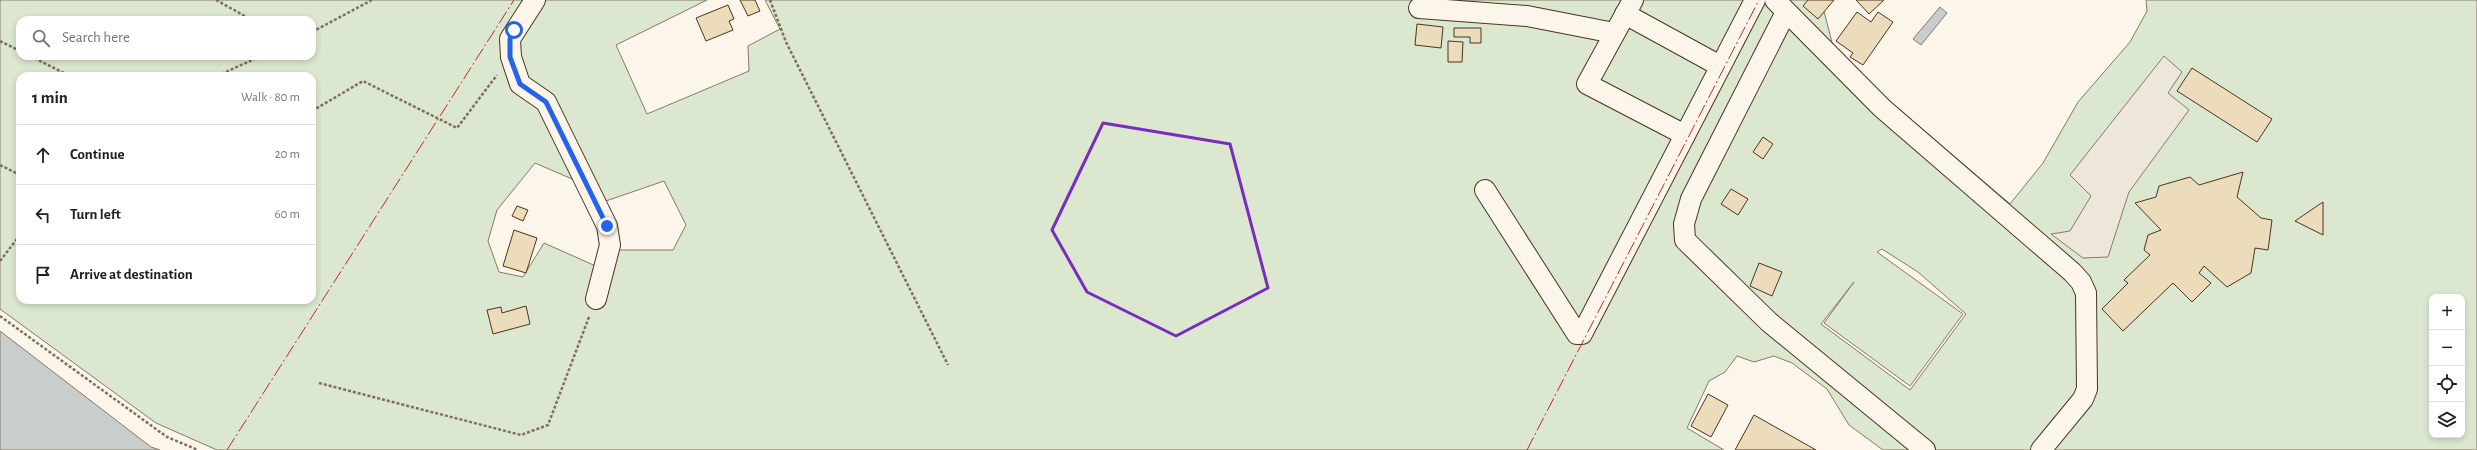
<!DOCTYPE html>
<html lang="en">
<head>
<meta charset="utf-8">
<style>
  :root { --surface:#fff; --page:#f2f2f2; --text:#202124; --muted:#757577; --line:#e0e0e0 }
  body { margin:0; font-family:"Alegreya Sans",sans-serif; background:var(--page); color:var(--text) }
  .controls { position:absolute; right:12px; bottom:12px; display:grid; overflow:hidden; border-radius:8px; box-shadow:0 2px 6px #0003 }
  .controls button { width:36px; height:36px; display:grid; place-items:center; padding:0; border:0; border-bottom:1px solid var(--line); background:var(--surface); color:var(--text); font:20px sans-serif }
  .stop { position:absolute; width:12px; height:12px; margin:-9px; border:3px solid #2563eb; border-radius:50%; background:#fff }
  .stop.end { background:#2563eb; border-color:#fff; box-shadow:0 1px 4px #0008 }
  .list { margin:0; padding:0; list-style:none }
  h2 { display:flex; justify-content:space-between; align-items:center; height:52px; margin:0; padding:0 16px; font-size:17px }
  h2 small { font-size:13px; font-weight:400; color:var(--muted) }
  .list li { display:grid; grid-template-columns:26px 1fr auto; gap:12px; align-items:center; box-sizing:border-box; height:60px; padding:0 16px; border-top:1px solid var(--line) }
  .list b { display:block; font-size:15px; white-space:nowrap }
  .list em { font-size:13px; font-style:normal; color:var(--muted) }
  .icon { flex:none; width:22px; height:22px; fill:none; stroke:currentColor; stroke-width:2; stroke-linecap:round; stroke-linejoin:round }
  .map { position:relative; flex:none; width:2477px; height:450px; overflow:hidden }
  .search { position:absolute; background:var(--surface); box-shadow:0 2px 6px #0003; left:16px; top:16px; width:300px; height:44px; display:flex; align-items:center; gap:10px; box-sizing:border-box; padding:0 14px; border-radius:12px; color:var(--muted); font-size:15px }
  .panel { position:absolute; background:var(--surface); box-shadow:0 2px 6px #0003; left:16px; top:72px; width:300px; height:232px; border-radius:12px }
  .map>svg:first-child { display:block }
  .green { fill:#dce7d0; stroke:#887966; fill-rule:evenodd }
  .parking { fill:#ede7d9; stroke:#887966 }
  .water { fill:#c9cecd; stroke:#887966 }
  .building { fill:#ecdcbc; stroke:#4a3520 }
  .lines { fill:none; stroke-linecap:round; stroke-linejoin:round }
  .minor-casing { stroke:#4a3520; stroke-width:22 }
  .path { stroke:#7f6f5c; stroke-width:2.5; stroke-dasharray:3 2; stroke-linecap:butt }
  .minor { stroke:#fbf6e9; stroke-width:20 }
  .power { stroke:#c62828; stroke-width:1; stroke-dasharray:14 3 2 3; stroke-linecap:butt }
  .route { stroke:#2563eb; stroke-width:5 }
  .marked { fill:none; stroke:#7b2cbf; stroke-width:3; stroke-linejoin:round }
</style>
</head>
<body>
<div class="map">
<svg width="2477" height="450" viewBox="0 0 2477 450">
  <rect width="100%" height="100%" fill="#fbf6e9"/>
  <path class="green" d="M0,0H707L616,45L647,114L749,71L748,46L780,29L765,0H1821L1833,46L1878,91L2010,204L2043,163L2078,102L2130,42L2147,11L2146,0H2477V450H1883L1849,425L1827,389L1792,363L1774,356L1754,362L1737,356L1725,372L1709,381L1687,428L1724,450H217L156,423L0,309ZM20,20H312V56H20ZM20,76H312V300H20ZM535,163L579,182L603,202L664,181L686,225L673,250H616L598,267L544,243L523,277L499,272L488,241L497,210ZM1882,249L1918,272L1966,314L1910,390L1821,324L1854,282L1824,323L1910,386L1963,314L1877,252ZM2432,297H2462V435H2432Z"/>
  <polygon class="parking" points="2164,56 2182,72 2168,93 2189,110 2129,192 2108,257 2083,258 2051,234 2070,231 2091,196 2070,175"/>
  <g class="water">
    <polygon points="1940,7 1947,13 1921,45 1913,39"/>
    <polygon points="0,331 151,447 160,450 0,450"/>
  </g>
  <g class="building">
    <polygon points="740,0 755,0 760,11 748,16"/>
    <polygon points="1808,0 1834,0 1818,19 1803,6"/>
    <polygon points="1856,0 1884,0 1869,14"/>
    <polygon points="728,5 734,19 729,21 733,30 706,41 696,18"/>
    <polygon points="1857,12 1871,22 1878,12 1893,22 1863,65 1850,57 1853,53 1836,41"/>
    <polygon points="1417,24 1443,27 1441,48 1415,45"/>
    <polygon points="1454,28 1481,28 1481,43 1470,43 1470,37 1454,37"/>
    <polygon points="1448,41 1463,42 1462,62 1448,62"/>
    <polygon points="2192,68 2272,119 2257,142 2177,91"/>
    <polygon points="1763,137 1773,144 1763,159 1753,152"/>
    <polygon points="2243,172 2237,197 2261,218 2272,220 2268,250 2255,248 2251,273 2227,287 2204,266 2199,273 2211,283 2192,302 2173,283 2123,331 2102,309 2128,283 2124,280 2150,255 2144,250 2148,235 2161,230 2135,203 2156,197 2159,186 2190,177 2199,185"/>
    <polygon points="1731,189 1748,199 1738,215 1721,204"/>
    <polygon points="2323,202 2323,235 2295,221"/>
    <polygon points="517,206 528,210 523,221 512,216"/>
    <polygon points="514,230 537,238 526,273 503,266"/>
    <polygon points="1759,263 1782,272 1772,296 1750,286"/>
    <polygon points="526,306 530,324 493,334 487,310 501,307 502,313"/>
    <polygon points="1708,394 1728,405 1711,437 1691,426"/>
    <polygon points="1754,415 1816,450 1735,450"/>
  </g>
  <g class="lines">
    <g class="minor-casing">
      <g id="minor">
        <polyline points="535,0 510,39 511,57 520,84 546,102 607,226 610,245 596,299"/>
        <polyline points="1633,0 1587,84 1685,135"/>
        <polyline points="1775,0 1882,108 2072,272 2081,282 2086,293 2087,389 2083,399 2041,450"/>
        <polyline points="1419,8 1527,16 1614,33"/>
        <polyline points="1786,12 1691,199 1684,224 1685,240 1769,322 1925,450"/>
        <polyline points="1625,14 1720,66"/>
        <polyline points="1485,190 1577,334 1582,334 1755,0"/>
      </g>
    </g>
    <g class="path">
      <polyline points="216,0 252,20"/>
      <polyline points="770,0 786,42 948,365"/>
      <polyline points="312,32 372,0"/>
      <polyline points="0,41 20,51"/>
      <polyline points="30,56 70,76"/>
      <polyline points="217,76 261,56"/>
      <polyline points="312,111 363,81 457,128 497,75"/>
      <polyline points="0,165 20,175"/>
      <polyline points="0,261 20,235"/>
      <polyline points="0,316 167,437 198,450"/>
      <polyline points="319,383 521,435 548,425 589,317"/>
    </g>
    <use href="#minor" class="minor"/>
    <g class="power">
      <polyline points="227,450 514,0"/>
      <polyline points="1527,450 1759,0"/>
    </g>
  </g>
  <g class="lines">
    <polyline class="route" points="514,30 510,39 510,57 520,84 546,102 607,226"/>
  </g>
  <path class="marked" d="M1103,123L1230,144L1268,288L1176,336L1087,292L1052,230Z"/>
</svg>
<div class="controls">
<button>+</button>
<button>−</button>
<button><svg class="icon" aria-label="locate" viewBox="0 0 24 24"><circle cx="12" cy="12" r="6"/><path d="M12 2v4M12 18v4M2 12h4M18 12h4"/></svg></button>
<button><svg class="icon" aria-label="layers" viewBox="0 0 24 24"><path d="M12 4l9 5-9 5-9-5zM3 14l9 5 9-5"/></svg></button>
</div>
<div class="stop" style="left:514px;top:30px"></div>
<div class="stop end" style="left:607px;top:226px"></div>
<div class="search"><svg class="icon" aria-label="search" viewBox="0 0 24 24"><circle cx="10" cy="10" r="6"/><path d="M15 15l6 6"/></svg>Search here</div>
<section class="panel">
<h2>1 min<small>Walk · 80 m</small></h2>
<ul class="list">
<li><svg class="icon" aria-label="ahead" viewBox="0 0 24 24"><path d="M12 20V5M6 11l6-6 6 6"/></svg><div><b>Continue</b></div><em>20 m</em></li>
<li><svg class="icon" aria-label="left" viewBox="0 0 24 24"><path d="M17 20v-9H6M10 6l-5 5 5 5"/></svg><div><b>Turn left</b></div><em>60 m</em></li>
<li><svg class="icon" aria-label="arrive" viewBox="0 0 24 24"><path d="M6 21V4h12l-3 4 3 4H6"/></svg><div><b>Arrive at destination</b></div></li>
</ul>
</section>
</div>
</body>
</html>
